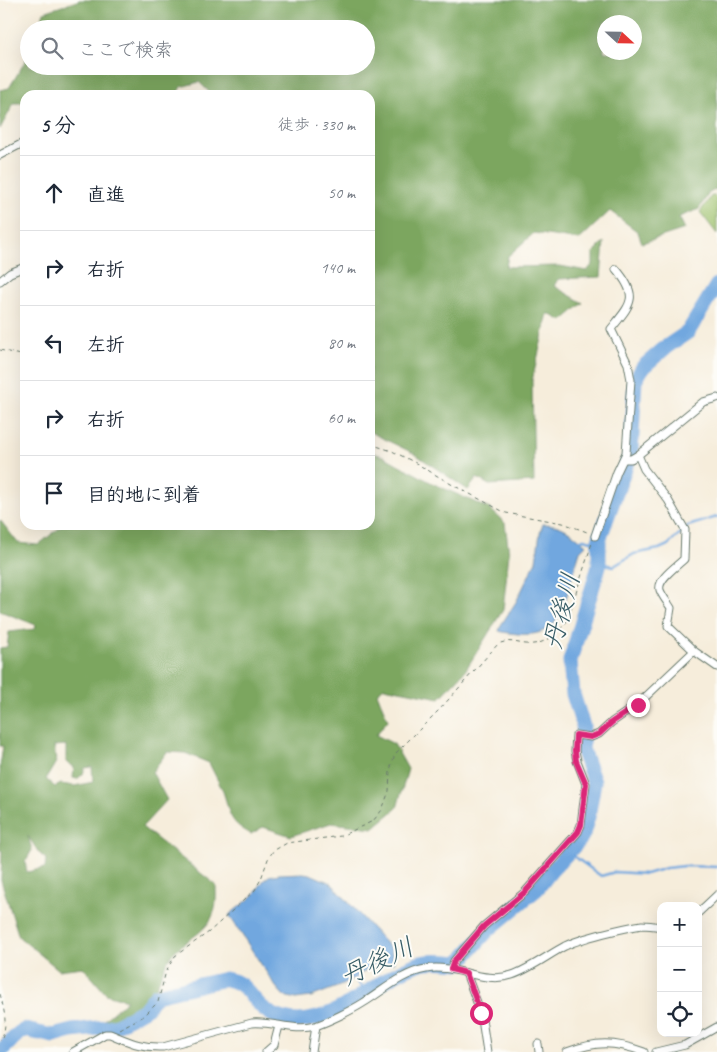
<!DOCTYPE html>
<html lang="ja">
<head>
<meta charset="utf-8">
<style>
  :root { --surface:#fff; --page:#f2f2f3; --text:#1f2937; --muted:#747a83; --line:#e0e1e3 }
  body { margin:0; font-family:Caveat,"Klee One",sans-serif; background:var(--page); color:var(--text) }
  .controls { position:absolute; right:15px; bottom:15px; display:grid; overflow:hidden; border-radius:10px; box-shadow:0 5px 20px #0002 }
  .controls button { width:45px; height:45px; display:grid; place-items:center; padding:0; border:0; border-bottom:1px solid var(--line); background:var(--surface); color:var(--text); font:25px sans-serif }
  .compass { position:absolute; left:597px; top:15px; width:45px; height:45px; border-radius:50%; background:var(--surface); box-shadow:0 5px 20px #0002; rotate:112deg }
  .stop { position:absolute; width:15px; height:15px; margin:-11px; border:4px solid #db2777; border-radius:50%; background:#fff }
  .stop.end { background:#db2777; border-color:#fff; box-shadow:0 1px 5px #0008 }
  .list { margin:0; padding:0; list-style:none }
  h2 { display:flex; justify-content:space-between; align-items:center; height:65px; margin:0; padding:0 20px; font-size:21px }
  h2 small { font-size:16px; font-weight:400; color:var(--muted) }
  .list li { display:grid; grid-template-columns:32px 1fr auto; gap:15px; align-items:center; box-sizing:border-box; height:75px; padding:0 20px; border-top:1px solid var(--line) }
  .list b { display:block; font-size:19px; white-space:nowrap }
  .list em { font-size:16px; font-style:normal; color:var(--muted) }
  .icon { flex:none; width:28px; height:28px; fill:none; stroke:currentColor; stroke-width:2; stroke-linecap:round; stroke-linejoin:round }
  .map { position:relative; flex:none; width:717px; height:1052px; overflow:hidden }
  .search { position:absolute; background:var(--surface); box-shadow:0 5px 20px #0002; left:20px; top:20px; width:355px; height:55px; display:flex; align-items:center; gap:12px; box-sizing:border-box; padding:0 18px; border-radius:28px; color:var(--muted); font-size:19px }
  .panel { position:absolute; background:var(--surface); box-shadow:0 5px 20px #0002; left:20px; top:90px; width:355px; height:440px; border-radius:15px }
  .map>svg:first-child { display:block }
  .green { fill:#9bc06a; stroke:#5d7e4f }
  .forest { fill:#7ca65e; stroke:#4e7249; fill-rule:evenodd }
  .water { fill:#71a7df; stroke:#48728a }
  .lines { fill:none; stroke-linecap:round; stroke-linejoin:round }
  .stream { stroke:#71a7df; stroke-width:2.5 }
  .river { stroke:#71a7df; stroke-width:15 }
  .street-casing { stroke:#6a7b6e; stroke-width:9 }
  .path { stroke:#6a7b6e; stroke-width:1; stroke-dasharray:4 4; stroke-linecap:butt }
  .street { stroke:#fff; stroke-width:7 }
  .route { stroke:#db2777; stroke-width:6 }
  .labels { text-anchor:middle; stroke-width:4; stroke-linejoin:round; paint-order:stroke }
  .water-label { font-size:26px; font-style:italic; fill:#385d67; stroke:#fdfcf7 }
</style>
</head>
<body>
<div class="map">
<svg width="717" height="1052" viewBox="0 0 717 1052">
  <rect width="100%" height="100%" fill="#fdfcf7"/>
  <filter id="ink" filterUnits="userSpaceOnUse"><feTurbulence type="fractalNoise" baseFrequency=".02" numOctaves="2"/><feDisplacementMap in="SourceGraphic" scale="10" xChannelSelector="R" yChannelSelector="G"/><feConvolveMatrix kernelMatrix="1 2 1 2 8 2 1 2 1" color-interpolation-filters="sRGB"/></filter>
  <filter id="wash" filterUnits="userSpaceOnUse"><feTurbulence type="fractalNoise" baseFrequency=".0096" numOctaves="4" result="noise"/><feDisplacementMap in="SourceGraphic" scale="20" xChannelSelector="R" yChannelSelector="G"/><feGaussianBlur stdDeviation="1.12" result="paint"/><feColorMatrix in="noise" values="0 0 0 0 0 0 0 0 0 0 0 0 0 0 0 0 0 1.4 0 .05"/><feComposite in="paint" operator="in"/></filter>
  <g filter="url(#wash)">
    <rect width="100%" height="100%" fill="#f6eddb"/>
    <polygon class="green" points="711,196 715,196 717,198 717,234 700,212"/>
    <g class="forest">
      <path d="M80,0H717V189L709,193L699,209L679,217L685,229L642,243L638,232L610,211L579,240L534,233L508,256L506,267L560,266L587,271L593,264V253L604,242L601,277L558,279L554,286L583,303L562,321L548,313L532,381L534,482L489,485L477,478L468,490L415,454L370,432V95H212L199,82L181,87L176,95H25V103H14L0,129V90L9,88L29,55V66H366V29H39L44,12ZM634,22V52H604V22Z"/>
      <path d="M370,452L383,456L434,484L490,509L505,523L509,553L503,610L465,671L440,698L384,687L377,693L388,720L376,735L394,744L408,769L397,808L373,828L331,823L291,836L263,827L251,834C226,821 231,812 222,789C218,780 213,772 209,763L185,753L167,752L152,772L167,800L142,827L216,885C216,893 217,904 214,912C208,932 188,938 174,952C164,962 162,977 155,989C143,1011 120,1022 96,1027L127,1000L106,994L83,967L59,970L19,937L1,880L2,851L0,850V767L3,746H0V648L7,647L9,632L35,629L36,625L0,611V520L18,543L38,545L63,525H370ZM66,745V762L74,767L73,778L77,779L83,774L85,768L92,767L93,782L74,786L61,784L55,787L46,779L56,762L54,746ZM28,836L39,853L46,859L45,868L27,872L25,862L32,850Z"/>
    </g>
    <g class="water">
      <path d="M543,524C563,524 572,533 586,545L580,551C576,564 572,578 568,592C559,620 552,637 518,634C512,633 505,633 499,631L501,625L516,602L536,561L540,533Z"/>
      <polygon points="303,873 310,874 331,883 391,949 394,963 379,963 342,985 311,997 296,999 284,996 276,987 229,915 253,896 264,880 269,876 279,874"/>
    </g>
    <g class="lines">
      <g class="stream">
        <polyline points="579,541 584,539 599,543"/>
        <polyline points="599,563 614,566 634,554 659,549 668,545 688,526 717,517"/>
        <polyline points="568,852 601,876 615,872 646,874 666,868 684,866 717,867"/>
        <polyline points="354,977 366,993"/>
      </g>
      <path class="river" d="M0,1052L19,1033L25,1030L53,1036L72,1031L115,1026L145,1009L156,995L225,979C228,980 233,980 236,982C242,984 246,990 250,994C262,1010 276,1021 298,1021C344,1020 378,976 421,963C433,960 447,962 459,963L488,930L537,889L551,871L579,841L583,834L588,817L594,782L582,749L583,726L573,694L570,661L599,566V540L631,452L635,381L643,367L666,347L688,332L717,285"/>
    </g>
  </g>
  <g filter="url(#ink)">
    <g class="lines">
      <g class="street-casing">
        <g id="street">
          <polyline points="0,155 25,142"/>
          <polyline points="0,281 10,273 25,267"/>
          <path d="M638,455L644,469L668,500L685,530L684,559C677,566 657,579 660,590C662,596 668,603 671,608L668,626L694,651L717,667"/>
          <polyline points="624,459 631,459 638,455 703,402 717,398"/>
          <path d="M595,536L617,472L626,453L631,380L628,364L611,329C631,304 640,297 616,269"/>
          <polyline points="698,913 717,895"/>
          <polyline points="451,969 454,961 484,926 525,892 578,832 581,825 586,784 577,761 575,751 576,735 591,737 599,734 612,722 637,705 694,651"/>
          <polyline points="466,973 481,1013 487,1052"/>
          <polyline points="538,1044 539,1052"/>
          <path d="M73,1052L105,1034H110C130,1042 141,1048 163,1047L252,1023C273,1021 294,1032 315,1026C328,1022 352,1010 363,1003C383,991 402,973 426,969C454,963 484,985 512,975C530,969 548,955 565,946C581,938 623,928 642,925C648,925 655,926 661,927"/>
          <polyline points="266,1052 274,1045 279,1026"/>
          <polyline points="312,1052 316,1026"/>
          <path d="M567,1052C596,1041 614,1041 644,1052"/>
          <polyline points="656,1052 685,1045 717,1027"/>
        </g>
      </g>
      <g class="path">
        <polyline points="0,350 25,356"/>
        <polyline points="370,444 392,451 414,462 451,484 506,513 563,523 587,532"/>
        <path d="M0,994C4,1010 9,1026 0,1041"/>
        <path d="M119,1029L144,1016L158,1002L166,971L175,956L209,932L255,890L261,879L268,859L273,851L287,843L341,836L373,821L382,810L389,791L390,770L395,754L441,708L498,644C510,639 514,643 526,644C544,646 557,634 567,621L592,543"/>
      </g>
      <use href="#street" class="street"/>
    </g>
  </g>
  <g class="lines" filter="url(#ink)">
    <polyline class="route" points="481,1013 466,973 451,969 454,961 484,926 525,892 578,832 581,825 586,784 576,761 575,751 576,735 591,737 599,734 612,722 638,705"/>
  </g>
  <g class="labels">
    <g class="water-label">
      <text transform="translate(561 611) rotate(-75)" y="9">丹後川</text>
      <text transform="translate(377 961) rotate(-25)" y="9">丹後川</text>
    </g>
  </g>
</svg>
<div class="controls">
<button>+</button>
<button>−</button>
<button><svg class="icon" aria-label="locate" viewBox="0 0 24 24"><circle cx="12" cy="12" r="6"/><path d="M12 2v4M12 18v4M2 12h4M18 12h4"/></svg></button>
</div>
<svg class="compass" viewBox="-18 -18 36 36"><path d="M0-13l5 13h-10z" fill="#e53935"/><path d="M0 13l5-13h-10z" fill="#747a83"/></svg>
<div class="stop" style="left:481px;top:1013px"></div>
<div class="stop end" style="left:638px;top:705px"></div>
<div class="search"><svg class="icon" aria-label="search" viewBox="0 0 24 24"><circle cx="10" cy="10" r="6"/><path d="M15 15l6 6"/></svg>ここで検索</div>
<section class="panel">
<h2>5 分<small>徒歩 · 330 m</small></h2>
<ul class="list">
<li><svg class="icon" aria-label="ahead" viewBox="0 0 24 24"><path d="M12 20V5M6 11l6-6 6 6"/></svg><div><b>直進</b></div><em>50 m</em></li>
<li><svg class="icon" aria-label="right" viewBox="0 0 24 24"><path d="M7 20v-9h11M14 6l5 5-5 5"/></svg><div><b>右折</b></div><em>140 m</em></li>
<li><svg class="icon" aria-label="left" viewBox="0 0 24 24"><path d="M17 20v-9H6M10 6l-5 5 5 5"/></svg><div><b>左折</b></div><em>80 m</em></li>
<li><svg class="icon" aria-label="right" viewBox="0 0 24 24"><path d="M7 20v-9h11M14 6l5 5-5 5"/></svg><div><b>右折</b></div><em>60 m</em></li>
<li><svg class="icon" aria-label="arrive" viewBox="0 0 24 24"><path d="M6 21V4h12l-3 4 3 4H6"/></svg><div><b>目的地に到着</b></div></li>
</ul>
</section>
</div>
</body>
</html>
